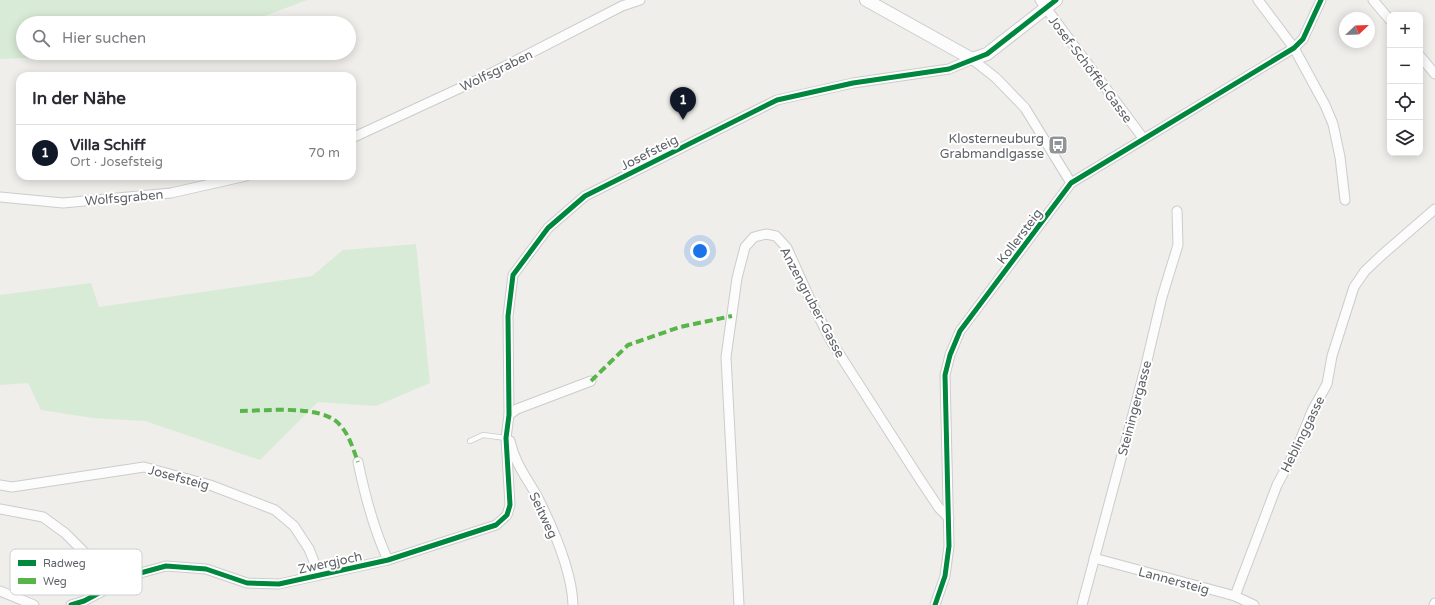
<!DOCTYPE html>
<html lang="de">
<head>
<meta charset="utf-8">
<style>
  :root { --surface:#fff; --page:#f2f2f3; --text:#2b2b33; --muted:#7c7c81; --line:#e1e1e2; --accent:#111827 }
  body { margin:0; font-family:"Varela Round",sans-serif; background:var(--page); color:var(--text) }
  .controls { position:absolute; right:12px; top:12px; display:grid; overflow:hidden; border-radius:8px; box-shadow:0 2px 10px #0003 }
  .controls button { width:36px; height:36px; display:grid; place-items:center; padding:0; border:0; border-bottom:1px solid var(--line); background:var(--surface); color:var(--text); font:20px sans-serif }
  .compass { position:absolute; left:1339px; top:12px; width:36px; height:36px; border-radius:50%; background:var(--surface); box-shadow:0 2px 10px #0003; rotate:67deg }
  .you { position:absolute; left:700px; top:251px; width:14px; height:14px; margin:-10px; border:3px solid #fff; border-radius:50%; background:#1a73e8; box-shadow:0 0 0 6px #1a73e833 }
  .badge { display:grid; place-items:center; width:26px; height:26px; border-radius:50%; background:var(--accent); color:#fff; font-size:13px; font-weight:700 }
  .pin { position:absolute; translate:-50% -33px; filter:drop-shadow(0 1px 2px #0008) }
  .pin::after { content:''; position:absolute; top:21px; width:14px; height:12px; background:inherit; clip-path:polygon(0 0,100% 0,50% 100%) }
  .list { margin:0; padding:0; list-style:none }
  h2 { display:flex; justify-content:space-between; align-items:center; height:52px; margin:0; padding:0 16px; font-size:17px }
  h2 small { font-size:13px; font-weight:400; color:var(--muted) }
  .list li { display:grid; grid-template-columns:26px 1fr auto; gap:12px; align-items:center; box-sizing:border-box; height:56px; padding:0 16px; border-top:1px solid var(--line) }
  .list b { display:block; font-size:15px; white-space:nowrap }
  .list p { margin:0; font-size:13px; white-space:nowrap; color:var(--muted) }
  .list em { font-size:13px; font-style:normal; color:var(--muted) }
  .icon { flex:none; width:22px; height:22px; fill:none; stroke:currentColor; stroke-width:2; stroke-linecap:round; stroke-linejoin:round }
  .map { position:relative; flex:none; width:1435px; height:605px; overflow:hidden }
  .search { position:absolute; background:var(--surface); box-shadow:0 2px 10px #0003; left:16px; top:16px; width:340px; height:44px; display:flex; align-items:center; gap:10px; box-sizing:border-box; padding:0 14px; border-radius:22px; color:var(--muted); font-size:15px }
  .panel { position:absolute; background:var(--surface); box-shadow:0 2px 10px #0003; left:16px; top:72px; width:340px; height:108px; border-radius:12px }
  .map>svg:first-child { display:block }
  .green { fill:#d8ebd6 }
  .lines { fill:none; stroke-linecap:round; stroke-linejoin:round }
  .service-casing { stroke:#cbcccc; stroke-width:6 }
  .minor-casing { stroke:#cbcccc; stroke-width:11 }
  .tertiary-casing { stroke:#cbcccc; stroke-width:14 }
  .service { stroke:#fdfcfc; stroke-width:4.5 }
  .minor { stroke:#fdfcfc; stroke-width:9 }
  .tertiary { stroke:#fdfcfc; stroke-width:12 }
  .quiet { stroke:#58b549; stroke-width:4; stroke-dasharray:8 4; stroke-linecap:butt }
  .cycleway-casing { stroke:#fff; stroke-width:8 }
  .cycleway { stroke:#00873e; stroke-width:5 }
  .labels { text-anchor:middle; stroke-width:4; stroke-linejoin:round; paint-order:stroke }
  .street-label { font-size:13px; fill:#5f6368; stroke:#fff }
  .poi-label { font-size:13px; fill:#5f6368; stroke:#fff; text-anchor:end }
  .key { fill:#fff; stroke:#cfd0d2; stroke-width:1 }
  .key-label { font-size:11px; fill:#5f6368 }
</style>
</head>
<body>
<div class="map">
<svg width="1435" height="605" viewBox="0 0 1435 605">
  <rect width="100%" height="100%" fill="#efeeea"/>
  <g class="green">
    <polygon points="0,0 307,0 246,23 23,23 23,53 96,53 76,56 0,59"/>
    <polygon points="416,244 430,383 376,406 318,402 260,460 145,421 93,418 41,410 28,383 0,385 0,295 91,283 99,307 312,276 343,250"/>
  </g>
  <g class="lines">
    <g class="service-casing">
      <polyline id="service" points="470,441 483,435 506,438"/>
    </g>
    <g class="minor-casing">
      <g id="minor">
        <polyline points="1040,0 1143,138"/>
        <polyline points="1258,0 1294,48 1325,105 1333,124 1340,157 1345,200"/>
        <polyline points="1373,0 1390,20"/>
        <polyline points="1420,56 1435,74"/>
        <polyline points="352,138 486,76 622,6 640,0"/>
        <polyline points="0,197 63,203 171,193 246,176"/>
        <polyline points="509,415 517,409 591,381"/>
        <path d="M510,441C515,464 527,478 538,498C553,528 572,572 573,605"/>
        <path d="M358,462C365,496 373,528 388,560"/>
        <polyline points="0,485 12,487 144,467 210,485 275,510 294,526 309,549 319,574"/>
        <polyline points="0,509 43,517 65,533 85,553 95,570 101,592"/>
        <polyline points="1094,558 1235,596 1254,605"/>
        <polyline points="0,591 34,605"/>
        <polyline points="1235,596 1277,485 1297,448 1312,411 1327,384 1332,356 1354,287 1365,271 1382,255 1435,209"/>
        <polyline points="71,605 84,601 133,575 166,566 206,569 247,583 279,584 388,560 496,525 507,515 510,505 506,438 509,415 508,316 513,275 548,228 585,196 777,100 853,83 949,69 972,59 996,78 1025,108 1071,183"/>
        <polyline points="739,605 726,357 737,278 745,247 754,237 766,234 776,236 787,248 809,297 831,341 919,478 939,508 949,518"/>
        <polyline points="935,605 945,576 949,546 945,375 950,355 960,331 1071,183 1294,48 1303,39 1321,0"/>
        <polyline points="1082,605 1145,369 1162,297 1178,245 1177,211"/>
        <polyline points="1434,605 1435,603"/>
      </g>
    </g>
    <g class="tertiary-casing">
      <polyline id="tertiary" points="866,0 972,59 987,54 1056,0"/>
    </g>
    <use href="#service" class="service"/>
    <use href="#minor" class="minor"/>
    <use href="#tertiary" class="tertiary"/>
    <g class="quiet">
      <polyline points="591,381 628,345 680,327 732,316"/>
      <path d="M240,411C265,411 321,404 339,424C349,434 353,449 358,462"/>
    </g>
    <g class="cycleway-casing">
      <g id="cycleway">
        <polyline points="71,605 84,601 133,575 166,566 206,569 247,583 279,584 388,560 496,525 507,515 510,505 506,438 509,415 508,316 513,275 548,228 585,196 777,100 853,83 949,69 987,54 1056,0"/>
        <polyline points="935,605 945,576 949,546 945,375 950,355 960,331 1071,183 1294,48 1303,39 1321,0"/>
      </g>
    </g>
    <use href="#cycleway" class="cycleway"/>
  </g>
  <defs>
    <g id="bus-square" transform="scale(1)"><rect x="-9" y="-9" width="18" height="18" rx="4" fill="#919496" stroke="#fff"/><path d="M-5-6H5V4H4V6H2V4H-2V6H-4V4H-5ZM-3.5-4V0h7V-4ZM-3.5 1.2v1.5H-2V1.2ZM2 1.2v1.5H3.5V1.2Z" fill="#fff"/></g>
  </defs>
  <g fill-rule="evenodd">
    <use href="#bus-square" x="1058" y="145"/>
  </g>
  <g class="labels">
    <g class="street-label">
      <text transform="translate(1091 69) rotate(53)" y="5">Josef-Schöffel-Gasse</text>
      <text transform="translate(496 70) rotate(-26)" y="5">Wolfsgraben</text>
      <text transform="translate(649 152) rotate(-27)" y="5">Josefsteig</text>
      <text transform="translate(124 197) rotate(-5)" y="5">Wolfsgraben</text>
      <text transform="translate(1019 236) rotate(-53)" y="5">Kollersteig</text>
      <text transform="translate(813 302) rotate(62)" y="5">Anzengruber-Gasse</text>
      <text transform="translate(1134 408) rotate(-75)" y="5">Steiningergasse</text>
      <text transform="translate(1302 434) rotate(-64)" y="5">Heblinggasse</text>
      <text transform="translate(179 477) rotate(15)" y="5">Josefsteig</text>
      <text transform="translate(544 515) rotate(65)" y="5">Seitweg</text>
      <text transform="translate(330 562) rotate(-12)" y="5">Zwergjoch</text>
      <text transform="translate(1174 580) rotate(15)" y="5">Lannersteig</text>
    </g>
    <g class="poi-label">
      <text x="1044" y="143">Klosterneuburg<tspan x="1044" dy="15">Grabmandlgasse</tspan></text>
    </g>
  </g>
  <rect x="10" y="549" width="132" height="46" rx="6" class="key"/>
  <rect x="18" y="560" width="18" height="6" fill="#00873e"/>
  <rect x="18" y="578" width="18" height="6" fill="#58b549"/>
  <g class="key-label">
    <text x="43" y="567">Radweg</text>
    <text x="43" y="585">Weg</text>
  </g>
</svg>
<div class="controls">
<button>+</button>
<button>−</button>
<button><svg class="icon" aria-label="locate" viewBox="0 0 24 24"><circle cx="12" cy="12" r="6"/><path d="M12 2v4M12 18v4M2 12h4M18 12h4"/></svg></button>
<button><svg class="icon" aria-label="layers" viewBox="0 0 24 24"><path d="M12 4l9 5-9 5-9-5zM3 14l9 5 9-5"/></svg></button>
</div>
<svg class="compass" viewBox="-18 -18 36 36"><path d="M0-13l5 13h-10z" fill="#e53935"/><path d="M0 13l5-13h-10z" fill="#7c7c81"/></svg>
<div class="you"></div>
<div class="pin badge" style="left:683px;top:120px">1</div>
<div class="search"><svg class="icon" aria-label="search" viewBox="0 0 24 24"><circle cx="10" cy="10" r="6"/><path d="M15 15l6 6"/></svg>Hier suchen</div>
<section class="panel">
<h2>In der Nähe<small></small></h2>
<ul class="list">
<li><span class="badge">1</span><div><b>Villa Schiff</b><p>Ort · Josefsteig</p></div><em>70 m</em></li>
</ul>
</section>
</div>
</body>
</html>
